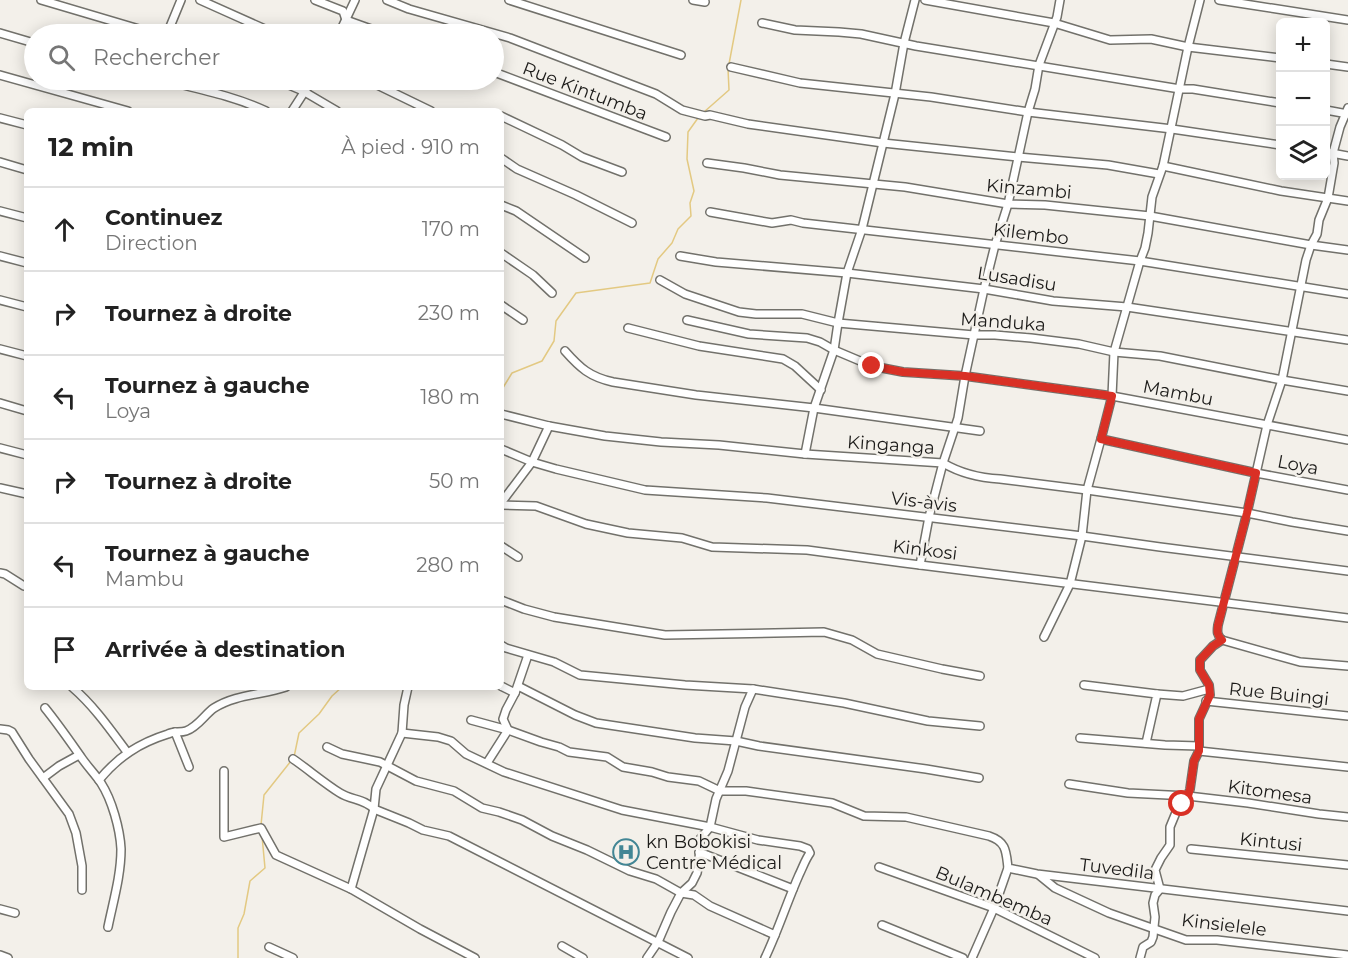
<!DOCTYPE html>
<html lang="fr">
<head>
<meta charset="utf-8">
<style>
  :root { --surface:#fff; --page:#f6f6f6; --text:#222; --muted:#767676; --line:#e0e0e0 }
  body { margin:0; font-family:Montserrat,sans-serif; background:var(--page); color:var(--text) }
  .controls { position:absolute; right:18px; top:18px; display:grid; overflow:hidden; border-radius:9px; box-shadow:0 3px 15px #0003 }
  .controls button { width:54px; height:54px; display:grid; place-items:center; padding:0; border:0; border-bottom:2px solid var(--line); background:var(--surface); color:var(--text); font:30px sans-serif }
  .stop { position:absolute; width:18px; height:18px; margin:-14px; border:4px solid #d93025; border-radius:50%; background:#fff }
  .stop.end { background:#d93025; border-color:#fff; box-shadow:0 2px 6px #0008 }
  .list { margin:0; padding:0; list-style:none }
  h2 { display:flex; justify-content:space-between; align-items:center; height:78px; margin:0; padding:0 24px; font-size:26px }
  h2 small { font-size:20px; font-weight:400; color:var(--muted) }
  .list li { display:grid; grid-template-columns:39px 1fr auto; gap:18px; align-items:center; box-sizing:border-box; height:84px; padding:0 24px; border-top:2px solid var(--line) }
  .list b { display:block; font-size:22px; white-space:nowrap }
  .list p { margin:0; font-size:20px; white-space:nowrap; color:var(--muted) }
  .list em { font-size:20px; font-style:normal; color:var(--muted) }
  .icon { flex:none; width:33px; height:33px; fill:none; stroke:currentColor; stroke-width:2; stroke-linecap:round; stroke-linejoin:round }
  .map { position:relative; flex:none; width:1348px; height:958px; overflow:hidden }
  .search { position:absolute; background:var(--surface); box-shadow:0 3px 15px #0003; left:24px; top:24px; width:480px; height:66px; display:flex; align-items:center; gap:15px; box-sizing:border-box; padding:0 21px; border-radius:33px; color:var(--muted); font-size:22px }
  .panel { position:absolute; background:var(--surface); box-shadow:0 3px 15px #0003; left:24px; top:108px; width:480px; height:582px; border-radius:9px }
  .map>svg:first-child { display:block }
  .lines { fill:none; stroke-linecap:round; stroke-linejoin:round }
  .stream { stroke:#e3c982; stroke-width:1.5 }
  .minor-casing { stroke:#72716b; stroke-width:10 }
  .minor { stroke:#fff; stroke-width:7 }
  .route { stroke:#d93025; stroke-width:8 }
  .labels { text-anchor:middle; stroke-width:5; stroke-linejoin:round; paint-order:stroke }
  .street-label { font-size:18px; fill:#1c1b19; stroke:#f3f0ea }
  .poi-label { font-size:18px; fill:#1c1b19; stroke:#f3f0ea; text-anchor:start }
</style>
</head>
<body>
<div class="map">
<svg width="1348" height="958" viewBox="0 0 1348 958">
  <rect width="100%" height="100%" fill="#f3f0ea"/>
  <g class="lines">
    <g class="stream">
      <polyline points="729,64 741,0"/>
      <polyline points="704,112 729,90 728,69"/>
      <polyline points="501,391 512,373 542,361 554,341 556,321 576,293 650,283 658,259 672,243 678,229 691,216 690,203 694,191 687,159 688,132 698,118"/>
      <polyline points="294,757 299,733 319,714 332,696 342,687"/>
      <polyline points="261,825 264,795 291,761"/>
      <polyline points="238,958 238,928 244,914 250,881 265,868 262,836"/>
    </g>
    <g class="minor-casing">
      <g id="minor">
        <polyline points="41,0 156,34"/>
        <polyline points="200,0 276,34"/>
        <polyline points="315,0 343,11 346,20 385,34"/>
        <polyline points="387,0 409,9 510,38 656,94 682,110 705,116 710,115 748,124 883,143 1018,157 1108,165 1159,174"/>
        <polyline points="509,0 681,55"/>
        <polyline points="693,0 705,2"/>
        <polyline points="925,0 1054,23 1110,40 1151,39 1188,47 1280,58"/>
        <polyline points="1219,0 1348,20"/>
        <polyline points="762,23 795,30 839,32 861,34 916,46 1180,89 1193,89 1280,103"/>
        <polyline points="0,33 34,43"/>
        <polyline points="167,34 181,0"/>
        <polyline points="339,34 355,0"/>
        <polyline points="1326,64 1348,67"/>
        <polyline points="731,67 800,83 931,97 1028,112 1172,129 1280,145"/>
        <polyline points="494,72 666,137"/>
        <polyline points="0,75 128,111"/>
        <path d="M163,80C198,89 234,96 266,111"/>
        <polyline points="277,80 303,91 337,111"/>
        <polyline points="367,80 431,111"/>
        <polyline points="1326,110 1348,114"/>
        <polyline points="292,111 312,80"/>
        <polyline points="501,116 562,145 582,157 622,172"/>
        <polyline points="0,118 27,125"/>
        <polyline points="1326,152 1348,156"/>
        <polyline points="501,158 517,169 576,195 632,223"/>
        <polyline points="0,162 27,170"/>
        <polyline points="707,163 744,168 780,175 905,187 1008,204 1045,205 1150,216 1311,245 1348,250"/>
        <polyline points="1163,166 1281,191 1348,201"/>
        <polyline points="501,205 516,211 585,258"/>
        <polyline points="0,211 27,218"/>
        <polyline points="710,212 772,223 791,220 803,223 1140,261 1348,294"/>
        <polyline points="501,253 533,275 552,293"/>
        <polyline points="0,256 27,263"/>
        <polyline points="680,256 716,262 847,273 984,289 1053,301 1127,307 1348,340"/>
        <polyline points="660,280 685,294 739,312 756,314 802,314 838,323 974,335 995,335 1031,338 1079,344 1114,352 1160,356 1282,380 1348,391"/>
        <polyline points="0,300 27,307"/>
        <polyline points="501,305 523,320"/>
        <polyline points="687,320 749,334 807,338 820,342 834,350 872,366 903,372 965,376 1112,396 1348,440"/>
        <polyline points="628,328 699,346 783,359 795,366 821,390"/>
        <polyline points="0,349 27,356"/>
        <path d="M565,351C580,368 590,377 613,382L696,395L814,408L980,431"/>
        <polyline points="0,403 27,411"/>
        <path d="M501,414L549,426L605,436L661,442L719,445L805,454L943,463C960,473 981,478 1000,479L1087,490L1247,513L1292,522L1348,531"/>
        <polyline points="1101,439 1256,473 1348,490"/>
        <polyline points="0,448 27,455"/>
        <polyline points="501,449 532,462 556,469 645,490 767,498 1082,536 1160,547 1348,571"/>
        <polyline points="805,454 814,408 834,350 838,323 847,273 862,229 895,94 904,43 915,0"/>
        <polyline points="0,488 27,494"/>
        <polyline points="501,503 532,462 549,426"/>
        <polyline points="501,505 536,506 586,524 628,533 682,538 712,547 807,550 904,563 1348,618"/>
        <polyline points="501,546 518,557"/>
        <polyline points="920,565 929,517 943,463 958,418 965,376 984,289 995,245 1008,204 1028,112 1035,89 1039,65 1057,17 1060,0"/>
        <polyline points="0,573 5,574 24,586 27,586"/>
        <polyline points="501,600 524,609 554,617 665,635 824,632 852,640 877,654 942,669 980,676"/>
        <polyline points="1044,637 1070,584 1082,536 1087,490 1101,439 1112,396 1114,352 1140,261 1145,248 1148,233 1152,197 1163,166 1188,47 1200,0"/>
        <path d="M1222,640C1217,635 1217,632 1218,625L1247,513L1267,425L1282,380L1306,260L1311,245L1317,234L1319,220L1328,198L1334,163L1333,153L1340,127L1348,108"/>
        <polyline points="1222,640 1300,662 1348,666"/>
        <polyline points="501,645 506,648 554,662 580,675 685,685 753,689 745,707 728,771 716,799 710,827 700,839 699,862 697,873 692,883 681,893 671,912 658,942 647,958"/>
        <polyline points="1084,685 1157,694 1146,743"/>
        <polyline points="501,686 515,693"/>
        <polyline points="518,686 575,715 596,723 695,738 736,741 759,746 926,769 979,778"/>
        <path d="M72,687C94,706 110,729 127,752"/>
        <polyline points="753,689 844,703 928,721 980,726"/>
        <polyline points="1157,694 1183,696 1209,689"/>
        <polyline points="1206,701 1348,716"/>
        <path d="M45,708C58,724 69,740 81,757C87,766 95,774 101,783C112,800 120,829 121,849C121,876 113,902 108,927"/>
        <path d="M471,720L508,730L541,742L559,747L569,752L607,757L623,767L652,772L668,777L699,781L720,791H746L832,803L864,816L906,817L989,836C1007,842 1006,852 1008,868L1037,874L1348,911"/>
        <polyline points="0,729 8,730 12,732 29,759 69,814 76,833 82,866 82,890"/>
        <polyline points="175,732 189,767"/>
        <path d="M402,733L438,737L451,741L466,754L504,772L622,810L710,827L758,840L800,846L808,849L810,853C805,860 803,867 799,875C787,902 778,931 765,958"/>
        <polyline points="1080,738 1165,745 1199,746"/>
        <polyline points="327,747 342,754 380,762 416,781 454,791 482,808 499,812 522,820 552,836 587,850 630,871 656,879 681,893 694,895 710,906 775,935"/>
        <polyline points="1199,751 1348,767"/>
        <path d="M293,759C309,770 324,783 340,793C351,800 365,799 374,809L409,823L423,830L449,836L688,958"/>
        <polyline points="487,763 508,730 503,719 506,710 515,693 528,655"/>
        <polyline points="224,771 224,837 261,828 276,855 351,889 420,929 475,958"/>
        <polyline points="43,778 59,766 79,755"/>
        <path d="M99,780C118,757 139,743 168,734C174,731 180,733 186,731C198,727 205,714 214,708C236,694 263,695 286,687"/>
        <polyline points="1069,784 1128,793 1188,796 1248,803 1319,814 1348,817"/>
        <polyline points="1191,849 1348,865"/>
        <polyline points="699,852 793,889"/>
        <polyline points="879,867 994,908 1095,958"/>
        <polyline points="1039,875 1055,888 1109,913 1186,940 1217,940 1348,955"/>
        <polyline points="351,889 374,809 376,789 402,733 404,705 408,687"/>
        <polyline points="0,909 15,913"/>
        <polyline points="882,925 963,958"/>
        <polyline points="562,946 583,958"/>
        <polyline points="269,947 293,958"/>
        <polyline points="0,955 8,958"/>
        <polyline points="972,958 994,908 1008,868"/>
        <polyline points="1140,958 1143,947 1151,942 1153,937 1155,917 1153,903 1155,895 1160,889 1155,870 1161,858 1170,845 1170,827 1177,810 1188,796 1190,789 1194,761 1199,751 1199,719 1210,695 1209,685 1200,670 1200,660 1213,646 1222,640"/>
      </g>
    </g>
    <use href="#minor" class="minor"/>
  </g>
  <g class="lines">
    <path class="route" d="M872,366L903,372L965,376L1112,396L1101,439L1256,473L1247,513L1218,625C1217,632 1217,635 1222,640L1213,646L1200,660V670L1209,685L1210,695L1199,719V751L1194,761L1190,789L1188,796L1182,804"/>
  </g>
  <defs>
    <g id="hospital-ring" transform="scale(1.35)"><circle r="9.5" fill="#f3f0ea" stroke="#428695" stroke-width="1.5"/><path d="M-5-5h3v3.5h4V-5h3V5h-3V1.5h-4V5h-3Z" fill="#428695"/></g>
  </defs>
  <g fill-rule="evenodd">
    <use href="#hospital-ring" x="626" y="852"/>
  </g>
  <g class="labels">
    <g class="street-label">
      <text transform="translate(585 91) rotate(21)" y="6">Rue Kintumba</text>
      <text transform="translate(1029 189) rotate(5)" y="6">Kinzambi</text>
      <text transform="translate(1031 234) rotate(7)" y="6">Kilembo</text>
      <text transform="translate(1017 279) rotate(9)" y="6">Lusadisu</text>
      <text transform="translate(1003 322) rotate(4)" y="6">Manduka</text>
      <text transform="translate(1178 393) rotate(11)" y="6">Mambu</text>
      <text transform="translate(891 445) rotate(4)" y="6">Kinganga</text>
      <text transform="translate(1298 465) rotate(11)" y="6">Loya</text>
      <text transform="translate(924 502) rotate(7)" y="6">Vis-àvis</text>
      <text transform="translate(925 550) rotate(7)" y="6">Kinkosi</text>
      <text transform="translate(1279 694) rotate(6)" y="6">Rue Buingi</text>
      <text transform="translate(1270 792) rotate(8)" y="6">Kitomesa</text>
      <text transform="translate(1271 842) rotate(6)" y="6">Kintusi</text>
      <text transform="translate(1117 869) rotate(7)" y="6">Tuvedila</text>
      <text transform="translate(994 896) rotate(23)" y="6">Bulambemba</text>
      <text transform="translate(1224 925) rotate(7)" y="6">Kinsielele</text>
    </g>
    <g class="poi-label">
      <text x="646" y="848">kn Bobokisi<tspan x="646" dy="21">Centre Médical</tspan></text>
    </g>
  </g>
</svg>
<div class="controls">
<button>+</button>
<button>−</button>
<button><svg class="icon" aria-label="layers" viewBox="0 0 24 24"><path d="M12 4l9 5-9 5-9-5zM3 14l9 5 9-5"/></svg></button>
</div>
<div class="stop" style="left:1182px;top:804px"></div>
<div class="stop end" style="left:872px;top:366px"></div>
<div class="search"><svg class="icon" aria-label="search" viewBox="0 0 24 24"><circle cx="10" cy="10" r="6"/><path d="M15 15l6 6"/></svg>Rechercher</div>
<section class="panel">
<h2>12 min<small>À pied · 910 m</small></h2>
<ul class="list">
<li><svg class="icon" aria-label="ahead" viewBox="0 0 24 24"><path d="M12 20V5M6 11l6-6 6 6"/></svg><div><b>Continuez</b><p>Direction</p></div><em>170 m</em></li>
<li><svg class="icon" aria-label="right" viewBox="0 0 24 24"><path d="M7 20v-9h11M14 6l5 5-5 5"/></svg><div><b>Tournez à droite</b></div><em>230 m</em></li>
<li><svg class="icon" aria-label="left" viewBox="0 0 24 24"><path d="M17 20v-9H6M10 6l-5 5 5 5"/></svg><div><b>Tournez à gauche</b><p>Loya</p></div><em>180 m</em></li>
<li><svg class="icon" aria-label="right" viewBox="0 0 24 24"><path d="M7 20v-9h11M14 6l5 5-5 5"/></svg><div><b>Tournez à droite</b></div><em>50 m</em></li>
<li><svg class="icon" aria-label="left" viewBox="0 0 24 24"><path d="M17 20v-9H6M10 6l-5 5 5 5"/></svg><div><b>Tournez à gauche</b><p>Mambu</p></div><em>280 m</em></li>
<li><svg class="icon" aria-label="arrive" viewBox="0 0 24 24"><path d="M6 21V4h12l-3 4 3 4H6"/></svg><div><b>Arrivée à destination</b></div></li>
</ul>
</section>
</div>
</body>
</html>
